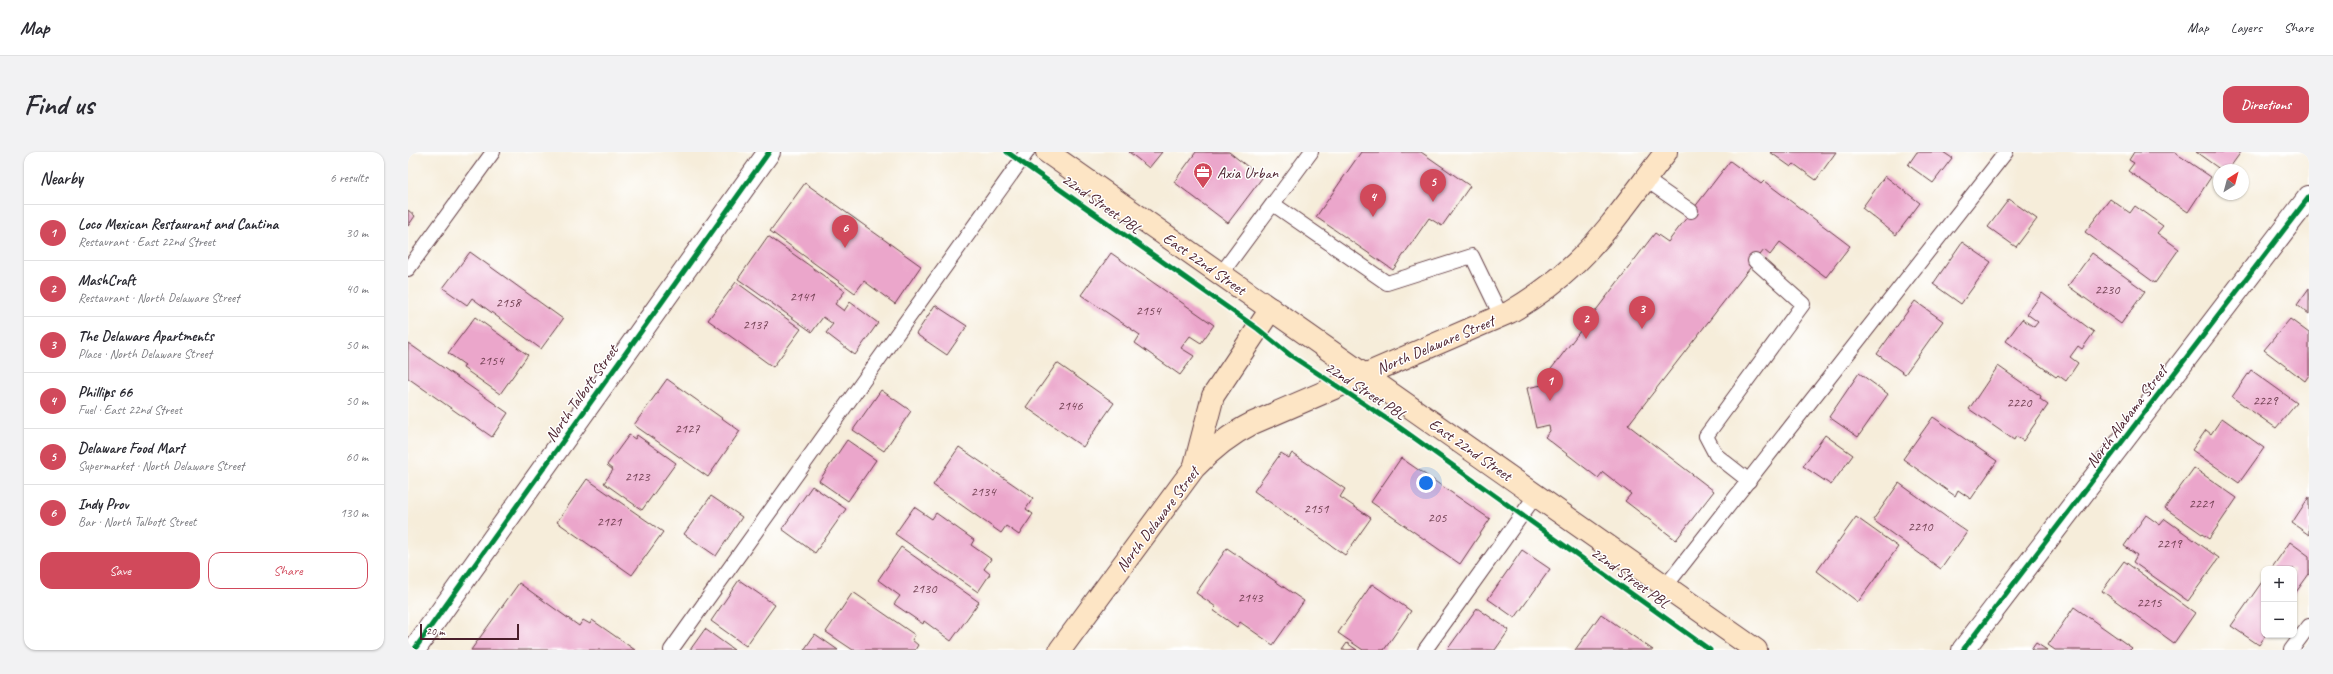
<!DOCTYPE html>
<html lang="en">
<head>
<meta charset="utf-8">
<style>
  :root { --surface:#fff; --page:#f2f2f3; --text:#2b2b33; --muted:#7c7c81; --line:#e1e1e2; --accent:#d1495b }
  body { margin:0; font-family:Caveat,sans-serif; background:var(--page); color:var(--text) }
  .controls { position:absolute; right:12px; bottom:12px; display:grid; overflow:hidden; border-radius:8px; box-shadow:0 1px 3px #0004 }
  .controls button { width:36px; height:36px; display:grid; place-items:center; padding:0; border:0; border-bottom:1px solid var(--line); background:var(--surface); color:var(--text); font:20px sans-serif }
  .compass { position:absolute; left:1805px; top:12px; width:36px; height:36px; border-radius:50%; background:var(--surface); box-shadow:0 1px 3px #0004; rotate:36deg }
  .scale { position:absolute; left:12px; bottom:10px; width:99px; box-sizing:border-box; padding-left:4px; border:2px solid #4a1f2b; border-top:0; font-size:11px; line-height:14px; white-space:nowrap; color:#4a1f2b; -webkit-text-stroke:3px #fff; paint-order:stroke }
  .you { position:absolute; left:1018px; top:331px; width:14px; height:14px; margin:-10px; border:3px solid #fff; border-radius:50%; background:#1a73e8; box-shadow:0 0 0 6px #1a73e833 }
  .badge { display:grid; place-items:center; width:26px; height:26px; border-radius:50%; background:var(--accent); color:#fff; font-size:13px; font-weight:700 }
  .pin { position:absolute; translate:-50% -33px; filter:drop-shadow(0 1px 2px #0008) }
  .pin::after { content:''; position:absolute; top:21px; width:14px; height:12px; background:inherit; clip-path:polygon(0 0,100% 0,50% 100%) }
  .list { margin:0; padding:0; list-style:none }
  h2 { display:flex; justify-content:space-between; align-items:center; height:52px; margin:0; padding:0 16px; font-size:17px }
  h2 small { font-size:13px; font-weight:400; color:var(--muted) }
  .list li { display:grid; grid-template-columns:26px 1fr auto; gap:12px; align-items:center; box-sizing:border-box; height:56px; padding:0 16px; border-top:1px solid var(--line) }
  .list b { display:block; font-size:15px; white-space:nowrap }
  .list p { margin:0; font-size:13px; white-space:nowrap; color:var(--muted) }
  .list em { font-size:13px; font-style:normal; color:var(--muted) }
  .actions { display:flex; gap:8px; padding:12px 16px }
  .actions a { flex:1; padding:9px 0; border:1px solid var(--accent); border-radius:12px; text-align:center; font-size:14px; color:var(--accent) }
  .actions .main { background:var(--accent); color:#fff }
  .map { position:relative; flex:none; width:1901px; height:498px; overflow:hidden; border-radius:12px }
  header { display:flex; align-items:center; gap:24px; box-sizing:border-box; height:56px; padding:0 20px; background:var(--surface); border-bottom:1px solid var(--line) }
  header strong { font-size:19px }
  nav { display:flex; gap:22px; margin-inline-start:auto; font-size:14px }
  .intro { display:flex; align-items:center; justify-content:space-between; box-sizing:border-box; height:96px; padding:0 24px }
  h1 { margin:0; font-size:28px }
  .button { padding:10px 18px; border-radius:12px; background:var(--accent); color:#fff; font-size:14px; font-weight:700 }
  main { display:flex; gap:24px; padding:0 24px }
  aside { flex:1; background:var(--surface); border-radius:12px; box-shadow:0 1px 3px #0004 }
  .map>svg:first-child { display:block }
  .building { fill:#eba6cb }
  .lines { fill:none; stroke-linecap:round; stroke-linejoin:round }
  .service-casing { stroke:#643e45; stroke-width:16 }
  .minor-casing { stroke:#643e45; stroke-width:24 }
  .secondary-casing { stroke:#643e45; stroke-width:24 }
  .service { stroke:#fff; stroke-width:14 }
  .minor { stroke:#fff; stroke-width:22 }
  .secondary { stroke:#fde5c5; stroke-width:22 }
  .cycleway-casing { stroke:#fff; stroke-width:8 }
  .cycleway { stroke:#00873e; stroke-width:5 }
  .labels { text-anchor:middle; stroke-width:3; stroke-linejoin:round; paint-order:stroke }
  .number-label { font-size:14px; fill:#724153 }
  .poi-label { font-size:16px; fill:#4a1f2b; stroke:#fff; text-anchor:start }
  .street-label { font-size:16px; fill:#4a1f2b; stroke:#fff }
</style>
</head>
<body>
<header>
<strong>Map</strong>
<nav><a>Map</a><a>Layers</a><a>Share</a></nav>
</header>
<div class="intro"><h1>Find us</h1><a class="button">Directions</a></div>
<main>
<aside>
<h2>Nearby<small>6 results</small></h2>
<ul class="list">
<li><span class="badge">1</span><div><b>Loco Mexican Restaurant and Cantina</b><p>Restaurant · East 22nd Street</p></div><em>30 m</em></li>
<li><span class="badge">2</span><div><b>MashCraft</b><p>Restaurant · North Delaware Street</p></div><em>40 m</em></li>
<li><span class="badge">3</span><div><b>The Delaware Apartments</b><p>Place · North Delaware Street</p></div><em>50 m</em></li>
<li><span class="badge">4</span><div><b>Phillips 66</b><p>Fuel · East 22nd Street</p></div><em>50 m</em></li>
<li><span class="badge">5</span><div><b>Delaware Food Mart</b><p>Supermarket · North Delaware Street</p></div><em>60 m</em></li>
<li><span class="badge">6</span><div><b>Indy Prov</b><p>Bar · North Talbott Street</p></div><em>130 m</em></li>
</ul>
<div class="actions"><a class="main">Save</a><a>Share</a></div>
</aside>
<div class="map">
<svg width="1901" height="498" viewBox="0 0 1901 498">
  <rect width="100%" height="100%" fill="#fff"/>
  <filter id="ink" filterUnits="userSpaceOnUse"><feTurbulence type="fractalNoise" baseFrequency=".025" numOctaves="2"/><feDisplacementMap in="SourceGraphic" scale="8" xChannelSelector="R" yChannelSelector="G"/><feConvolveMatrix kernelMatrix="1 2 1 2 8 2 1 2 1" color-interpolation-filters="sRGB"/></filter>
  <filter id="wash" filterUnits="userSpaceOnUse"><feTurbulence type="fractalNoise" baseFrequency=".012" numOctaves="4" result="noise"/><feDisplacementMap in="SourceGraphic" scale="16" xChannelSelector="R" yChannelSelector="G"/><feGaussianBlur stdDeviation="0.9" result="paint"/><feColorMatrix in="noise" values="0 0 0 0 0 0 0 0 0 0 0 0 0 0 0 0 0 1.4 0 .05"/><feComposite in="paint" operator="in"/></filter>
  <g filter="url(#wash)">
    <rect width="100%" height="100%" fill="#f6edda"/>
    <g id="blocks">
      <g class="building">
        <polygon points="721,0 754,0 741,16"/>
        <polygon points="788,0 821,0 854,26 820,71 766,30"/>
        <polygon points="953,0 1013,0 1062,34 1034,74 1021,66 985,118 908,65"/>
        <polygon points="1362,0 1428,0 1408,28 1386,12 1383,15"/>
        <polygon points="1509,0 1535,0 1544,6 1525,31 1500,13"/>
        <polygon points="1726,0 1766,0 1803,25 1780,60 1720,19 1726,11 1721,8"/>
        <polygon points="1788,0 1833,0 1820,18 1813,18"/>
        <polygon points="1322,9 1353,32 1356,29 1442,94 1418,125 1372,90 1362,103 1356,98 1220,273 1306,339 1268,388 1217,349 1223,342 1195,320 1190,326 1137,285 1142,279 1141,273 1128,276 1119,236 1134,233 1134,229 1247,81 1260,90"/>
        <polygon points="1477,24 1512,51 1488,83 1454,56"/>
        <polygon points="397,31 513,114 487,152 456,129 447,141 362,79"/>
        <polygon points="1601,47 1629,67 1608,95 1580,75"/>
        <polygon points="1702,47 1722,61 1727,54 1755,74 1749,81 1771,97 1747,131 1677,80"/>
        <polygon points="0,58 7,64 0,74"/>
        <polygon points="360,84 437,139 427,152 436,159 442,150 470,171 447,203 418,181 425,172 415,165 404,180 330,127"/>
        <polygon points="1554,90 1583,110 1553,152 1525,132"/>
        <polygon points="62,100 155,167 133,197 64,146 59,153 35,136"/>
        <polygon points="703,101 806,173 793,191 782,184 773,196 786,204 772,223 727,191 732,183 673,143"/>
        <polygon points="1684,101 1737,139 1713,172 1660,134"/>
        <polygon points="328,130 393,177 365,215 300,168"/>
        <polygon points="1901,136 1901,162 1889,153"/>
        <polygon points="1634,141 1686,180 1674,197 1670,194 1662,205 1670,211 1658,229 1650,223 1648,225 1598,189 1614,167 1626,175 1630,170 1619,162"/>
        <polygon points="1507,149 1535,169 1497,222 1469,202"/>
        <polygon points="527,153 559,174 539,203 508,182"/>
        <polygon points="67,165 120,203 92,242 55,216 57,213 40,201"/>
        <polygon points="1882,167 1901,181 1901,223 1897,229 1856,198"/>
        <polygon points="0,191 100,261 84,285 0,226"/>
        <polygon points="649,211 706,251 675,295 618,255"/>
        <polygon points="1590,214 1633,244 1632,247 1640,253 1615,289 1608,284 1606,288 1561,257"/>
        <polygon points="1843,218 1889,251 1868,276 1824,245"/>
        <polygon points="1451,221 1480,242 1450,285 1421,265"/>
        <polygon points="259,227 332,279 300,325 226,273"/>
        <polygon points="473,238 503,259 476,299 445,278"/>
        <polygon points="1525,265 1589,309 1563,347 1550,338 1547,344 1495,307"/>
        <polygon points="1814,266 1856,296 1831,331 1784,298 1798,278 1803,282"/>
        <polygon points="221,283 227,287 229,283 268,311 234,358 196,331 205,318 199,313"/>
        <polygon points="1417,283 1445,303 1423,333 1395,314"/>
        <polygon points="439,288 468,308 440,349 411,329"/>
        <polygon points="551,295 625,346 618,357 625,362 611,383 598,374 593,381 525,333"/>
        <polygon points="873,301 881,306 884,301 937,337 932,345 963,366 937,403 846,339"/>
        <polygon points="993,306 1082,367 1052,412 963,350"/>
        <polygon points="1786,316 1829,346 1801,387 1757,356"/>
        <polygon points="179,327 255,380 224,423 149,370"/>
        <polygon points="1491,331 1559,380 1533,417 1465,368"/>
        <polygon points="404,334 438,357 407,401 374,377"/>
        <polygon points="303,344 334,365 308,404 276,382"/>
        <polygon points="1901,345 1901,383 1884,371"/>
        <polygon points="506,355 524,367 528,361 566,388 563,393 583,407 576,417 582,422 570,440 487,382"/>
        <polygon points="1738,363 1752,373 1757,367 1811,406 1780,449 1725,410 1729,403 1716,394"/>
        <polygon points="1448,365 1490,395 1450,450 1409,419"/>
        <polygon points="1882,390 1901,404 1901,422 1886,443 1886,417 1863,417"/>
        <polygon points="493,395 571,450 543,489 516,469 515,472 486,452 492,444 470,428"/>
        <polygon points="819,396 896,449 865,493 832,470 829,475 805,458 808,455 788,441"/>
        <polygon points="1114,398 1142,417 1107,466 1080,447"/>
        <polygon points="1716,409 1787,461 1766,491 1694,439"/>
        <polygon points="1856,427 1856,483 1858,483 1851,493 1823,474"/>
        <polygon points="331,428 367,453 338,494 303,469"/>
        <polygon points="111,431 171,474 175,468 182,472 184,468 227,498 63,498"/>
        <polygon points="964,432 1003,459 976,498 955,498 930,481"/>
        <polygon points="445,440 507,483 504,488 510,493 507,498 445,498 418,480"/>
        <polygon points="1666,455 1724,496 1722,498 1647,498 1640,493"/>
        <polygon points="1069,456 1101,478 1087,498 1039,498"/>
        <polygon points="1193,462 1245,498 1167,498"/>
        <polygon points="297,477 326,498 282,498"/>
        <polygon points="407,482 430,498 396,498"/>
        <polygon points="939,491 949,498 934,498"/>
        <polygon points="1628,491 1639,498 1623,498"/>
      </g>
    </g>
  </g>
  <g filter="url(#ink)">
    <use href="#blocks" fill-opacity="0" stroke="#643e45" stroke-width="1"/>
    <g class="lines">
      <g class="service-casing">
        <g id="service">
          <polyline points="1237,27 1283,59"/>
          <polyline points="865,52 979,131 1064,104 1093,164"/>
          <polyline points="0,117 85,0"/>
          <polyline points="813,122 903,0"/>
          <polyline points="1341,329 1308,303 1298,284 1395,152 1347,109"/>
          <polyline points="1257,435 1598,0"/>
          <polyline points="263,498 619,0"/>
          <polyline points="1017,498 1128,343"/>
          <polyline points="1883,498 1901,474"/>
        </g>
      </g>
      <g class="minor-casing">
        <g id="minor">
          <polyline points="6,498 361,0"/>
          <polyline points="1555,498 1901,45"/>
        </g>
      </g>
      <g class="secondary-casing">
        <g id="secondary">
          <polyline points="639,0 1348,498"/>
          <polyline points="787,313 805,244 863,157"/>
          <path d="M652,498L786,316C804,297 821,283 845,271L1102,160C1126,146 1148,130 1168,111C1202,78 1229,37 1258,0"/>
        </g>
      </g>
      <use href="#service" class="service"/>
      <use href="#minor" class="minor"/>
      <use href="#secondary" class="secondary"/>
      <g class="cycleway-casing">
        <g id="cycleway">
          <polyline points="599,0 850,177 882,203 991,275 1302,498"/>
          <polyline points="6,498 361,0"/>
          <polyline points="1555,498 1901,45"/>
        </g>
      </g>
      <use href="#cycleway" class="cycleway"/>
    </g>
  </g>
  <defs>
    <g id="office-pin" transform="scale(1)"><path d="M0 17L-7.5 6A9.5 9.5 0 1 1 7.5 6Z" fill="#d1495b" stroke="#fff"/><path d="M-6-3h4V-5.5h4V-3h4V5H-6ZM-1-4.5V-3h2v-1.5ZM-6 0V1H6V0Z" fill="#fff"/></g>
  </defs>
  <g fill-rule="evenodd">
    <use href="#office-pin" x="795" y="20"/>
  </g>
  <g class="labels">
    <g class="number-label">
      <text x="1699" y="142">2230</text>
      <text x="394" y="149">2141</text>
      <text x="100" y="155">2158</text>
      <text x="740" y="163">2154</text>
      <text x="347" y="177">2137</text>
      <text x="83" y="213">2154</text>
      <text x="1857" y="253">2229</text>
      <text x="1611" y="255">2220</text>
      <text x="662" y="258">2146</text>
      <text x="279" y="281">2127</text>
      <text x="229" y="329">2123</text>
      <text x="575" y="344">2134</text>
      <text x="1793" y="356">2221</text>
      <text x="908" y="361">2151</text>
      <text x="1029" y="370">205</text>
      <text x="201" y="374">2121</text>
      <text x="1512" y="379">2210</text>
      <text x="1761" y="396">2219</text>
      <text x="516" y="441">2130</text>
      <text x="842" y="450">2143</text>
      <text x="1741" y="455">2215</text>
    </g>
    <g class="poi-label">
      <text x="809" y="26">Axia Urban</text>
    </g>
    <g class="street-label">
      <text transform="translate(694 51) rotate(35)" y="6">22nd Street PBL</text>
      <text transform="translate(797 111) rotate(35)" y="6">East 22nd Street</text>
      <text transform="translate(1027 192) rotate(-23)" y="6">North Delaware Street</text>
      <text transform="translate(958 238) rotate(33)" y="6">22nd Street PBL</text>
      <text transform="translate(173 241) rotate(-55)" y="6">North Talbott Street</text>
      <text transform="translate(1718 264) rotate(-53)" y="6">North Alabama Street</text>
      <text transform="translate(1063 297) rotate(35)" y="6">East 22nd Street</text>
      <text transform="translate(749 367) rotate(-53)" y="6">North Delaware Street</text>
      <text transform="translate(1223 425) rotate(36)" y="6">22nd Street PBL</text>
    </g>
  </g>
</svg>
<div class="controls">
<button>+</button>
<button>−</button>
</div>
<svg class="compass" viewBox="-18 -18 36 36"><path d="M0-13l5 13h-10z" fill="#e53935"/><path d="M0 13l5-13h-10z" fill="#7c7c81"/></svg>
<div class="scale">20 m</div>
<div class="you"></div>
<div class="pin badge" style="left:1142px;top:249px">1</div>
<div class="pin badge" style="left:1178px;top:187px">2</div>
<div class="pin badge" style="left:1234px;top:177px">3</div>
<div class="pin badge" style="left:965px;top:65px">4</div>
<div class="pin badge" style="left:1025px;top:50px">5</div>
<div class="pin badge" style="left:437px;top:96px">6</div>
</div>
</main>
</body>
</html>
